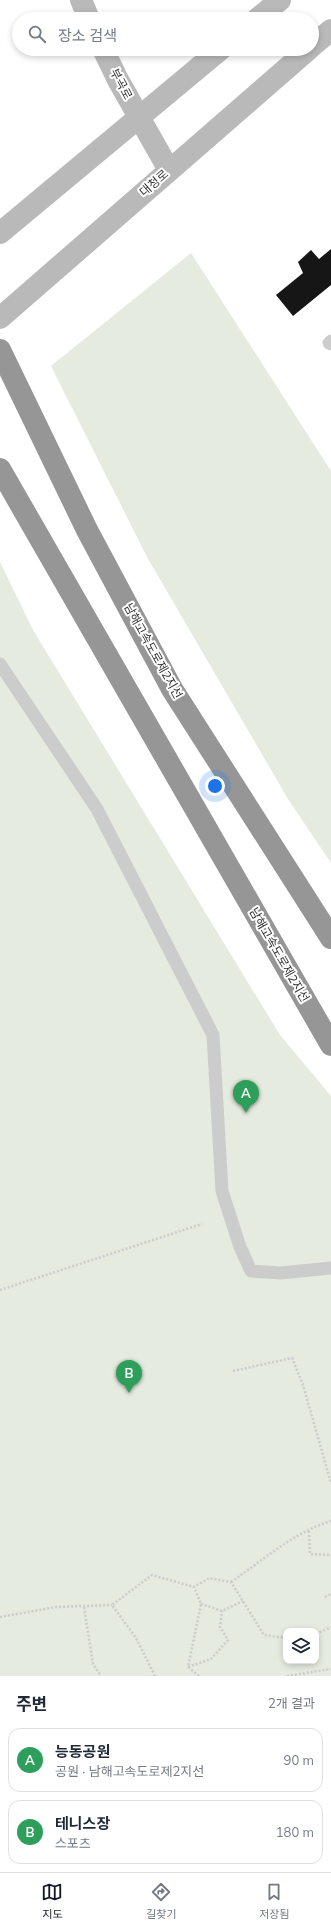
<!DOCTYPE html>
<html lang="ko">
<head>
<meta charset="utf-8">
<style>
  :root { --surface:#fff; --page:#f6f6f7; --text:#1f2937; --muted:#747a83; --line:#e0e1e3; --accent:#111827 }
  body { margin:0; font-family:Mulish,"Noto Sans KR",sans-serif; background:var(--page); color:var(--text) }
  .controls { position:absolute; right:12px; bottom:12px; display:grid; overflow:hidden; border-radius:8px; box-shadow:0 2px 6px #0003 }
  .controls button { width:36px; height:36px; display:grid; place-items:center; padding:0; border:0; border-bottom:1px solid var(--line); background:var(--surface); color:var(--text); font:20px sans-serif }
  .you { position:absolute; left:215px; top:786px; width:14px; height:14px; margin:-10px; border:3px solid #fff; border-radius:50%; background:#1a73e8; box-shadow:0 0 0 6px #1a73e833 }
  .badge { display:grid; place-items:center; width:26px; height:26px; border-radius:50%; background:var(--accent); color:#fff; font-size:13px; font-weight:700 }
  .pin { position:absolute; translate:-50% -33px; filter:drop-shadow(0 1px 2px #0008) }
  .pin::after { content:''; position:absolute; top:21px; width:14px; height:12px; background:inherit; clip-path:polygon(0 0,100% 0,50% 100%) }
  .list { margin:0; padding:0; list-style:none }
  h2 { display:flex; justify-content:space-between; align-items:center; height:52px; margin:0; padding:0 16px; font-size:17px }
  h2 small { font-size:13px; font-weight:400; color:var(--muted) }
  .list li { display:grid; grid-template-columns:26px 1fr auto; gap:12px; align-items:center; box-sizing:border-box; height:64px; margin:0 8px 8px; padding:0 8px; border:1px solid var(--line); border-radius:12px }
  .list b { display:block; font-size:15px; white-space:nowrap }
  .list p { margin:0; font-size:13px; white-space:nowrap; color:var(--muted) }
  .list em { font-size:13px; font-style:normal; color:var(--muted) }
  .icon { flex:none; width:22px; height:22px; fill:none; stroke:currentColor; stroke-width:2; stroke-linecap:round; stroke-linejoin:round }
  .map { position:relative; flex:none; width:331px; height:1676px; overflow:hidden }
  .search { position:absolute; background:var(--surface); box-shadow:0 2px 6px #0003; left:12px; right:12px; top:12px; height:44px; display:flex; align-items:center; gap:10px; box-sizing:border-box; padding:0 14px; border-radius:22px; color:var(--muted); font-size:15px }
  .sheet { height:196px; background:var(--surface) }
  nav { display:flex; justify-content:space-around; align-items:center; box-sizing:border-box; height:56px; border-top:1px solid var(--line); background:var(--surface); font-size:11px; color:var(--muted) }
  nav a { display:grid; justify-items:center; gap:2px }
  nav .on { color:var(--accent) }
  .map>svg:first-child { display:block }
  .green { fill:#e5ebde; fill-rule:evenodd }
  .building { fill:#161616 }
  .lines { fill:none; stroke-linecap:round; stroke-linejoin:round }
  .path { stroke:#ccc; stroke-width:2.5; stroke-dasharray:2 2; stroke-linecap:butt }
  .lane { stroke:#ccc; stroke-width:13 }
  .secondary { stroke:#b9b9b9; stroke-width:22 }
  .highway { stroke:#969696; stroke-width:22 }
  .labels { text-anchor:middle; stroke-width:4; stroke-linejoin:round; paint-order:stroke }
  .street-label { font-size:12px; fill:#2f2f2f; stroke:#fff }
</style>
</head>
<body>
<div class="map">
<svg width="331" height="1676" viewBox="0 0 331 1676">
  <rect width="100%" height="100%" fill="#fff"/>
  <g class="green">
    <polygon points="191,253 331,471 331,863 288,799 147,557 51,366"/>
    <path d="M0,562L33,630L280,1035L331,1096V1676H0ZM286,1631H316V1661H286Z"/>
  </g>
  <polygon class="building" points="331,249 331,285 293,316 276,295 303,273 298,262 311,250 319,259"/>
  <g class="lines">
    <g class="path">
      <polyline points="0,1290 202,1224"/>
      <polyline points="233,1371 292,1358 303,1385 331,1483"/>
      <polyline points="309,1531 310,1554 331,1555"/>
      <path d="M231,1582C262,1561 294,1532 331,1521"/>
      <polyline points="325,1597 331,1594"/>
      <polyline points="201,1604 222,1611 243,1601"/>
      <polyline points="84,1607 93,1664 101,1676"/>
      <polyline points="0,1617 56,1607 112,1605"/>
      <polyline points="316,1634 331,1627"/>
      <polyline points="188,1667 211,1659 228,1640 220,1627 222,1611"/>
      <polyline points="155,1676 136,1638 112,1605 152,1575 194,1587"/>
      <polyline points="199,1676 188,1667 201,1604 194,1587 209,1578 231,1582 264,1635 286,1638"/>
      <polyline points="287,1676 331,1669"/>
    </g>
    <g class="lane">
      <polyline points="331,341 329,343 331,344"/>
      <polyline points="0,664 97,809 213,1035 222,1191 240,1247 251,1271 281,1273 331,1268"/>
    </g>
    <g class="secondary">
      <polyline points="81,0 89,19"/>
      <polyline points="257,19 280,0"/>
      <polyline points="312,46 331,30"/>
      <polyline points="103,49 118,80 169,170"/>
      <polyline points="0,233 221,49"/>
      <polyline points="0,318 309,49"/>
    </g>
    <g class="highway">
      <polyline points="0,350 87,530 172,689 331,938"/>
      <polyline points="0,469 331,1045"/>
    </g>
  </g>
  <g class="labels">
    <g class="street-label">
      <text transform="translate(121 84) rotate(62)" y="4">부곡로</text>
      <text transform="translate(154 183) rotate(-41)" y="4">대청로</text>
      <text transform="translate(153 651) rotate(61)" y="4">남해고속도로제2지선</text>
      <text transform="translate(279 955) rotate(60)" y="4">남해고속도로제2지선</text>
    </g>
  </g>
</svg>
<div class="controls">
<button><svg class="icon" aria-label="layers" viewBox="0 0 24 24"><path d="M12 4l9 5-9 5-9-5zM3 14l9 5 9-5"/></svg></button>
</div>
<div class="you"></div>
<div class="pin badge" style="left:246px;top:1113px;background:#2e9e5b">A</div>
<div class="pin badge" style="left:129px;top:1393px;background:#2e9e5b">B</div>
<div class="search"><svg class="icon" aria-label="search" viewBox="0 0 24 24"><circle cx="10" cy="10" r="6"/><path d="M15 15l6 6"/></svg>장소 검색</div>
</div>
<section class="sheet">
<h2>주변<small>2개 결과</small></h2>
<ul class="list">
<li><span class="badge" style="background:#2e9e5b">A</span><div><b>능동공원</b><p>공원 · 남해고속도로제2지선</p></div><em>90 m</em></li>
<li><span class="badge" style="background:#2e9e5b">B</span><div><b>테니스장</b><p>스포츠</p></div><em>180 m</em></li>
</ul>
</section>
<nav>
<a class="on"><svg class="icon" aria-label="map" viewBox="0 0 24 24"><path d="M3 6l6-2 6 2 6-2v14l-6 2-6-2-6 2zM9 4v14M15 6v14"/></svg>지도</a>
<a><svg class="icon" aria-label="directions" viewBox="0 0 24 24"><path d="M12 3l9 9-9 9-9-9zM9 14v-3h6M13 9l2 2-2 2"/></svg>길찾기</a>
<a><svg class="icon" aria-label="saved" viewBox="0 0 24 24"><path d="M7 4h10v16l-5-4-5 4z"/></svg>저장됨</a>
</nav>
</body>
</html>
